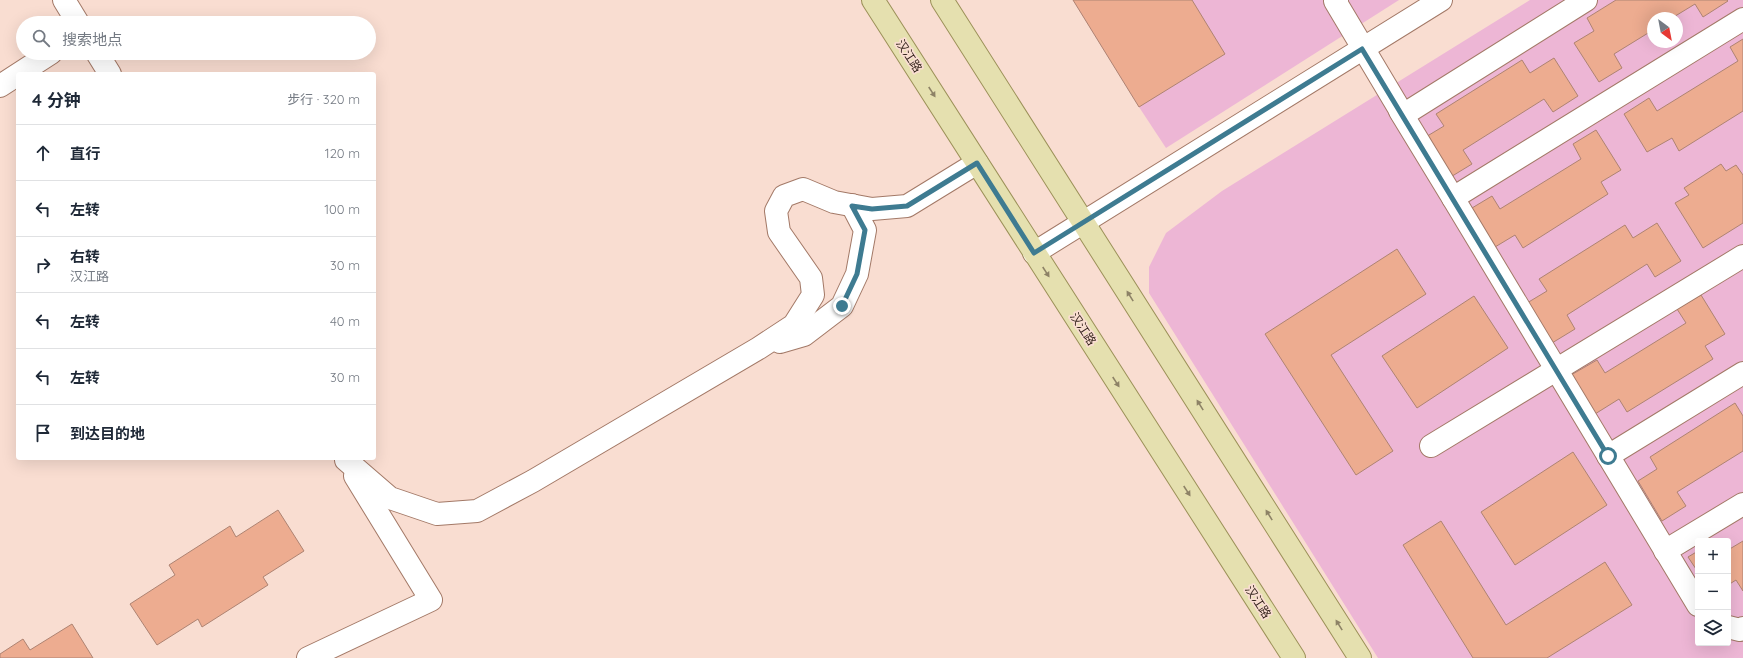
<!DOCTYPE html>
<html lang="zh">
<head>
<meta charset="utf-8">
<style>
  :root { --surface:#fff; --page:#f6f6f7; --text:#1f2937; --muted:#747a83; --line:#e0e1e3 }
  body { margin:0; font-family:Quicksand,"Noto Sans SC",sans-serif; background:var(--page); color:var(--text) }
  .controls { position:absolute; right:12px; bottom:12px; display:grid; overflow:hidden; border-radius:4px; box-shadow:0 4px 16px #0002 }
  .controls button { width:36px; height:36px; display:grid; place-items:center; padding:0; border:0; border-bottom:1px solid var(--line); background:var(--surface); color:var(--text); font:20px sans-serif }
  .compass { position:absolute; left:1647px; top:12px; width:36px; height:36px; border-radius:50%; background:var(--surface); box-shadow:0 4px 16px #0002; rotate:148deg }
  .stop { position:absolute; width:12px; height:12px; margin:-9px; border:3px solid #3e7b91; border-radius:50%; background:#fff }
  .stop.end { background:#3e7b91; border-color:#fff; box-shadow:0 1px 4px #0008 }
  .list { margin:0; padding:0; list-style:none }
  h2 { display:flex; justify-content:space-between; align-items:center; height:52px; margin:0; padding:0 16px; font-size:17px }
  h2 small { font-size:13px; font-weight:400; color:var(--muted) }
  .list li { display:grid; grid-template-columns:26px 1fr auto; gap:12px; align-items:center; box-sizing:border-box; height:56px; padding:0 16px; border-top:1px solid var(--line) }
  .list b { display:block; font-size:15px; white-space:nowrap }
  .list p { margin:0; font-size:13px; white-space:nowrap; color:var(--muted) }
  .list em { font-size:13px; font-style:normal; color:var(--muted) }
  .icon { flex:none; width:22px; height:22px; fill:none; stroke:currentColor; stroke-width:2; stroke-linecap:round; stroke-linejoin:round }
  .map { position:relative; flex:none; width:1743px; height:658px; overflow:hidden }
  .search { position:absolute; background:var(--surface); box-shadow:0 4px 16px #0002; left:16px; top:16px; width:360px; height:44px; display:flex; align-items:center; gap:10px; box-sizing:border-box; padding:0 14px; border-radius:22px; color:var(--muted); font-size:15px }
  .panel { position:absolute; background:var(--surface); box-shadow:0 4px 16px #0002; left:16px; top:72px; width:360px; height:388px; border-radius:4px }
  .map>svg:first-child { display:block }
  .green { fill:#edb6d5; fill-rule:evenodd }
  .building { fill:#edac90; stroke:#ae8372 }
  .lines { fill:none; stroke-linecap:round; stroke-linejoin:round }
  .minor-casing { stroke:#a37967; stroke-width:24 }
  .major-casing { stroke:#9c9159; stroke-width:24 }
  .minor { stroke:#fff; stroke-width:22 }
  .major { stroke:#e5e0af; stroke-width:22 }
  .oneway { fill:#8d8266 }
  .route { stroke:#3e7b91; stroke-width:5 }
  .labels { text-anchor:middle; stroke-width:3.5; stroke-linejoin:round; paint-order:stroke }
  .street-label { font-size:12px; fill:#35241d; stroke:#f9ddd1 }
</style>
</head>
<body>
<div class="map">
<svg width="1743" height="658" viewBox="0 0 1743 658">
  <rect width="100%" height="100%" fill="#f9ddd1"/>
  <g class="green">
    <polygon points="1073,0 1399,0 1166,148 1139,107"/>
    <path d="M1530,0H1743V658H1378L1149,293V267L1166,233L1222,191ZM1653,18H1677V42H1653ZM1698,541H1728V643H1698Z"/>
  </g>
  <g class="building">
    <polygon points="1073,0 1192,0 1225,54 1139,107"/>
    <polygon points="1616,0 1727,0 1728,1 1703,17 1695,4 1672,18 1653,18 1653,30 1614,54 1622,68 1599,82 1574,43 1594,31 1587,18"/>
    <polygon points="1743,39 1743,111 1679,151 1672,138 1647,152 1624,114 1649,98 1657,111 1738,61 1730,47"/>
    <polygon points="1554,58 1578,96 1553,112 1544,99 1463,150 1472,164 1449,178 1424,138 1444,126 1436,114 1522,60 1530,73"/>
    <polygon points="1596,130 1621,170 1601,182 1608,194 1523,248 1515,235 1490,250 1467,211 1492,196 1500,209 1581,159 1573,144"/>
    <polygon points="1721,164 1726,171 1736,165 1743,175 1743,223 1703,248 1675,203 1689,195 1684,188"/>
    <polygon points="1657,223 1681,261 1655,277 1647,264 1567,315 1575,329 1552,343 1527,303 1547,291 1539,279 1625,225 1633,238"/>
    <polygon points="1397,249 1426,294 1331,355 1393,451 1356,475 1265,334"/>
    <polygon points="1701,295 1725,334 1705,346 1713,359 1627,412 1619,399 1595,414 1571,375 1597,360 1605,373 1686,323 1677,309"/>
    <polygon points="1474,296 1508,348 1417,408 1382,356"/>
    <polygon points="1735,403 1743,416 1743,451 1677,492 1686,506 1662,521 1638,481 1657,469 1650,457"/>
    <polygon points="1573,452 1607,505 1515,565 1481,512"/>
    <polygon points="278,510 304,551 263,577 268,585 202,627 198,619 157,645 130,604 175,575 169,565 230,526 236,537"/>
    <polygon points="1441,521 1506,625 1605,562 1632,605 1547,658 1473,658 1403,545"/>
    <polygon points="1743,541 1743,591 1736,580 1728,585 1728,550"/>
    <polygon points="1698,551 1698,572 1688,557"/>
    <polygon points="72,624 93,658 0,658 0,654 23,639 30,650"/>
  </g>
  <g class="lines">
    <g class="minor-casing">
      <g id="minor">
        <polyline points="64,0 78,23"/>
        <polyline points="1337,0 1335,1 1403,115 1586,0"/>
        <polyline points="97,53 110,74"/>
        <polyline points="0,86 51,53"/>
        <polyline points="1400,111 1453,198"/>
        <polyline points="1034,253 1441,0"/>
        <polyline points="780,342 804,335 842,306 857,274 865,230 852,205"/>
        <polyline points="1431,446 1743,256"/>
        <polyline points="1608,456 1743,373"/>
        <polyline points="346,460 390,498 437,514 477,511 533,481 759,348 794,325 813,295 811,278 779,232 776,211 784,196 803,189 834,202 872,209 907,206 977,163"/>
        <polyline points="1665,551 1743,504"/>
        <polyline points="1698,605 1453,198 1743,19"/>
        <polyline points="1728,627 1740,630 1743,628"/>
        <polyline points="308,658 431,600 355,476"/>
      </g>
    </g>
    <g class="major-casing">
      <g id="major">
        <polyline points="873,0 1294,658"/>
        <polyline points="942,0 1360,658"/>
      </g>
    </g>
    <use href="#minor" class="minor"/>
    <use href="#major" class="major"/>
  </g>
  <defs><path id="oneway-solid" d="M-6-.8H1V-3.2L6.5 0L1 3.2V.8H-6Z"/></defs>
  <g class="oneway">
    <use href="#oneway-solid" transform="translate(932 92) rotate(57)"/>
    <use href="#oneway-solid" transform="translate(1046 272) rotate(57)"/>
    <use href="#oneway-solid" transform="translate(1130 296) rotate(-122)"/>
    <use href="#oneway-solid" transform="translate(1116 382) rotate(57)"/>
    <use href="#oneway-solid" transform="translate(1200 405) rotate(-122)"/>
    <use href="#oneway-solid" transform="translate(1187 491) rotate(57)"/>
    <use href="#oneway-solid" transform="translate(1269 515) rotate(-122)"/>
    <use href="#oneway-solid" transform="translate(1339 625) rotate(-122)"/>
  </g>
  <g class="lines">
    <polyline class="route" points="842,306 857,274 865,230 852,206 872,209 907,206 977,163 1034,253 1362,49 1608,456"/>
  </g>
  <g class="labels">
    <g class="street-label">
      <text transform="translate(909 56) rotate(57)" y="4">汉江路</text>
      <text transform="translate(1083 329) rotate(57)" y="4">汉江路</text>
      <text transform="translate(1258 602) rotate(57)" y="4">汉江路</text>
    </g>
  </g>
</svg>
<div class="controls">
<button>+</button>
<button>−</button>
<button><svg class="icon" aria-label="layers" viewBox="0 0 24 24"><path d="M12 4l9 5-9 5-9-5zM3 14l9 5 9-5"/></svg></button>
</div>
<svg class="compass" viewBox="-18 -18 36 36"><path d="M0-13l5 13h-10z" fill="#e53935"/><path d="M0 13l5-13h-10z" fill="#747a83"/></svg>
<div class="stop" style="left:1608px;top:456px"></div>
<div class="stop end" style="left:842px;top:306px"></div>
<div class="search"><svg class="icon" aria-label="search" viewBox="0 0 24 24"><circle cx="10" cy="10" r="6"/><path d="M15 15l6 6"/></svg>搜索地点</div>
<section class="panel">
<h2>4 分钟<small>步行 · 320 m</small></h2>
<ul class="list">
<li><svg class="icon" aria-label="ahead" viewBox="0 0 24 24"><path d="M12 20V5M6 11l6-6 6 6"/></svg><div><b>直行</b></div><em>120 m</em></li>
<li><svg class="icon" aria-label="left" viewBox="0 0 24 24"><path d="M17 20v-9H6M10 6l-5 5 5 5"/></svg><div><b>左转</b></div><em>100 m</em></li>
<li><svg class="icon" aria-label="right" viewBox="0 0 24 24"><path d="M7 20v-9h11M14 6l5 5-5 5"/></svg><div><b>右转</b><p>汉江路</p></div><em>30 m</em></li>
<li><svg class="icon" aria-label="left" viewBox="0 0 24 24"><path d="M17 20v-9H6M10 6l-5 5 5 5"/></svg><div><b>左转</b></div><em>40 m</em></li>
<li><svg class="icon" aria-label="left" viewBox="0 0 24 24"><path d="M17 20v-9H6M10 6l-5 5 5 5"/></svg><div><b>左转</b></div><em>30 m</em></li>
<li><svg class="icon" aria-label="arrive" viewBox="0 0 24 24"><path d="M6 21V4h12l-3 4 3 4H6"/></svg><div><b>到达目的地</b></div></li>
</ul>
</section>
</div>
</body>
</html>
